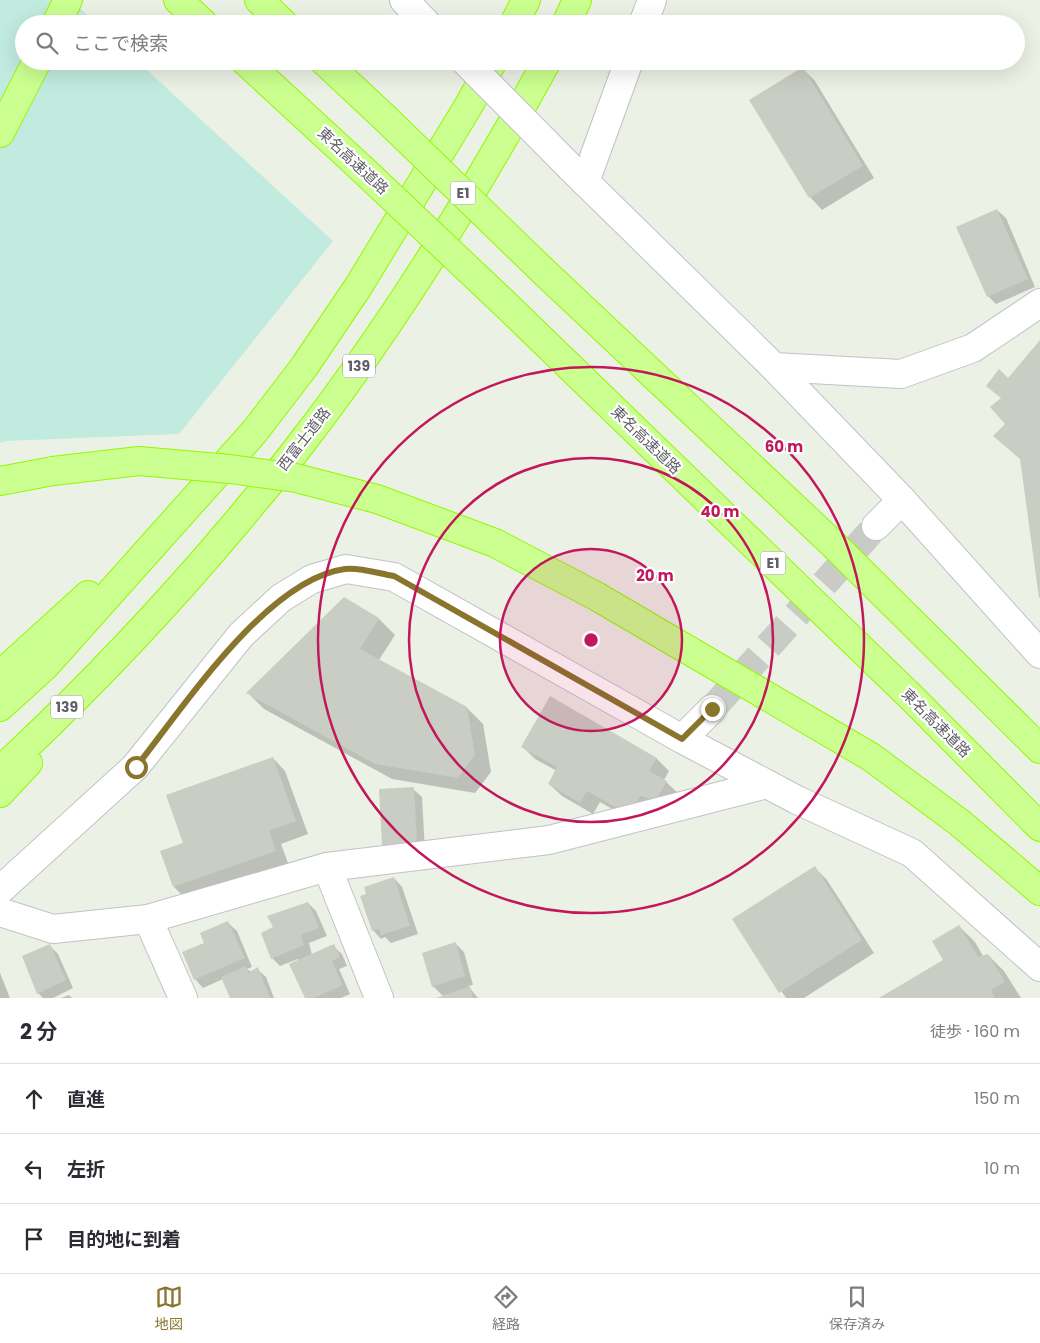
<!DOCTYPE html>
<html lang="ja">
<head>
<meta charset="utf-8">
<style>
  :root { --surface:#fff; --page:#f2f2f3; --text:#2b2b33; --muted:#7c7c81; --line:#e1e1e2; --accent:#89752b }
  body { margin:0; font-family:Poppins,"Noto Sans JP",sans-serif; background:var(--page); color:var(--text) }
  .stop { position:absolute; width:15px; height:15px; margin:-11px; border:4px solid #89752b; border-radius:50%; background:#fff }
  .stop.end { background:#89752b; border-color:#fff; box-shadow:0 1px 5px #0008 }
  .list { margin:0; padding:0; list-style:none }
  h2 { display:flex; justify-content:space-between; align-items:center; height:65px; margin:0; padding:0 20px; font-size:21px }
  h2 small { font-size:16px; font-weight:400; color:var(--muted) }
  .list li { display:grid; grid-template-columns:32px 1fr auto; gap:15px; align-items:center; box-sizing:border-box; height:70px; padding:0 20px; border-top:1px solid var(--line) }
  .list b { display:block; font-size:19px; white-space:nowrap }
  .list em { font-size:16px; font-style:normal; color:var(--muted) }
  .icon { flex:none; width:28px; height:28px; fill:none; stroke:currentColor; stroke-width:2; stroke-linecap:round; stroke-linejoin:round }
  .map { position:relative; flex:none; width:1040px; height:998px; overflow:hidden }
  .search { position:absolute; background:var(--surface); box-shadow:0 5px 20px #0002; left:15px; right:15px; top:15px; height:55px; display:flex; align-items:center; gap:12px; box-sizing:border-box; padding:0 18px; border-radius:28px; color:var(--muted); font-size:19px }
  .sheet { height:275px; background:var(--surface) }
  nav { display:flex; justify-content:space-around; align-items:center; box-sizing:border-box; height:70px; border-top:1px solid var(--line); background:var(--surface); font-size:14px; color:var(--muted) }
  nav a { display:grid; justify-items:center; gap:2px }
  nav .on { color:var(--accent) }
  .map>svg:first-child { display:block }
  .green { fill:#c1ebdf }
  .shadow { fill:#0003 }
  .building { fill:#c9cdc3 }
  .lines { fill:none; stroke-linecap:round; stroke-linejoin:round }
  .minor-tunnel { stroke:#c9ccc6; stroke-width:28; stroke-dasharray:28 14; stroke-linecap:butt }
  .minor-casing { stroke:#c3c0c8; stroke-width:30 }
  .highway-casing { stroke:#93f800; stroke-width:30 }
  .minor { stroke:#fff; stroke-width:28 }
  .highway { stroke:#cbff90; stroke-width:28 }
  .minor-bridge-casing { stroke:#c3c0c8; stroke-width:30; stroke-linecap:butt }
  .highway-bridge-casing { stroke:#93f800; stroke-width:30; stroke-linecap:butt }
  .minor-bridge { stroke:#fff; stroke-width:28 }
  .highway-bridge { stroke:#cbff90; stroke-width:28 }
  .route { stroke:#89752b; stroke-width:6 }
  .ring { fill:none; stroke:#c2185b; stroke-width:2.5 }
  .labels { text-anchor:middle; stroke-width:4.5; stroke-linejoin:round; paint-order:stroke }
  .shield { fill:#fff; stroke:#908e95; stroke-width:1 }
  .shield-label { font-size:14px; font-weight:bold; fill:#605e68 }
  .street-label { font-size:15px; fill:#605e68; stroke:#fff }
  .centre { fill:#c2185b; stroke:#fff; stroke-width:2.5 }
  .ring-label { font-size:15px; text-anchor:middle; font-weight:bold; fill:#c2185b; stroke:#fff; stroke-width:4.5; stroke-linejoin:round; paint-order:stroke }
</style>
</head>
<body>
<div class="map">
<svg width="1040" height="998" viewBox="0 0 1040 998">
  <rect width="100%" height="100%" fill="#ecf1e6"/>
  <polygon class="green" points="0,0 71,0 97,24 24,24 24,61 137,61 333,241 179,434 5,441 0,443"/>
  <g class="shadow">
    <polygon points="803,69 815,81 874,178 822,210 810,197 751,100"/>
    <polygon points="997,210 1006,218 1035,287 996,304 988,296"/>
    <polygon points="379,619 395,635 379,660 467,708 483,724 491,772 475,793 392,779 264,709 248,693"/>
    <polygon points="523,747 656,758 669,771 664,780 679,794 642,826 600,802 593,814 562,796 549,784 557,771 535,759"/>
    <polygon points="273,758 285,771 308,834 281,844 288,863 186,899 174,887 185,843"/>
    <polygon points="413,789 422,797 425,851 392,852 384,844"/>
    <polygon points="814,867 827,880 874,953 804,998 786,998 734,919"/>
    <polygon points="394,878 402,887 418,934 391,943 385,937 381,939 373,930"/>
    <polygon points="308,903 316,911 327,936 309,943 312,955 333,946 342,954 347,966 339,969 350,994 341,998 306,998 291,965 299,961 298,959 280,966 272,958 275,928"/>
    <polygon points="228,923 237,931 252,967 247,969 251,972 257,969 266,977 274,998 232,998 223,979 203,988 195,979 206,944"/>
    <polygon points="959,926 975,942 983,956 988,955 1004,971 1021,998 882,998 945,961"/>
    <polygon points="455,943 464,952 473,985 468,986 478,998 439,998 443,996 433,986"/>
    <polygon points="50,946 58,954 73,988 53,998 43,998 38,993"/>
    <polygon points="0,973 10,998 0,998"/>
    <polygon points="69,995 72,998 61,998"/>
  </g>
  <g class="building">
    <polygon points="803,67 863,166 809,198 749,100"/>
    <polygon points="997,209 1028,279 987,297 956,227"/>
    <polygon points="1040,340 1040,598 1039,598 1020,459 993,436 1005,424 990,407 1001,398 986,386 999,369 1008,378"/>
    <polygon points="344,597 379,618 360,649 467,707 475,755 458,778 375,764 246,693"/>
    <polygon points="550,696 657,758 649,771 667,781 656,800 640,796 630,815 587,791 580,803 548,784 557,767 521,747"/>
    <polygon points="273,757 296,821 269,831 276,851 173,887 160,851 183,843 166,795"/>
    <polygon points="414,787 417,843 382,845 379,789"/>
    <polygon points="815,866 862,940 779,993 732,919"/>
    <polygon points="394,877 410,926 381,935 379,929 372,931 360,896 366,894 364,887"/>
    <polygon points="308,902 319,928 301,935 304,945 271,959 261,933 273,927 267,916"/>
    <polygon points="228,921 245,958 194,980 182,952 204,943 200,933"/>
    <polygon points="959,925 978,957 988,954 1005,982 991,990 995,998 879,998 943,960 932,941"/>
    <polygon points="456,942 465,976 432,987 422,953"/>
    <polygon points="50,944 66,980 37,994 22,956"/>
    <polygon points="334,944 340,957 332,961 343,985 314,998 305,998 289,964"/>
    <polygon points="246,966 248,973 258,967 270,998 230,998 221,977"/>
    <polygon points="470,986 473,998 436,998"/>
  </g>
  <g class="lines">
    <polyline class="minor-tunnel" points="712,709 876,526"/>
    <g class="minor-casing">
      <g id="minor">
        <polyline points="404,0 427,24"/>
        <polyline points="643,24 652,0"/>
        <polyline points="570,167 774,367 902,500 1040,654"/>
        <polyline points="585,182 629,61"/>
        <polyline points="774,367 901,374 973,348 1040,303"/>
        <polyline points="876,526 902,500"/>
        <polyline points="682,739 712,709"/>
        <polyline points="327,867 379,998"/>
        <polyline points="0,890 135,767 241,635 281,598 312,579 346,569 394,577 682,739 797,800 912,853 1040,967"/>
        <polyline points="0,912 53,929 148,919 327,867 549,840 767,784"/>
        <polyline points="148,919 183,998"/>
      </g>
    </g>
    <g class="highway-casing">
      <g id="highway">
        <polyline points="178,0 204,24"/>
        <polyline points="259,0 284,24"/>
        <polyline points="56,24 68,0"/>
        <polyline points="514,24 526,0"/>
        <polyline points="566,24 577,0"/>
        <polyline points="245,61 360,167"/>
        <polyline points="324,61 384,117"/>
        <polyline points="0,133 37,61"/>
        <polyline points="542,270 833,544 1040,749"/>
        <polyline points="504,303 911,697 1040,827"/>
        <polyline points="0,481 53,471"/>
        <polyline points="377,499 495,543 596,596 871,757 960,823 1040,891"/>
        <polyline points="0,675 88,595"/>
        <polyline points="0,707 45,666 255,431 304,367 358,287 469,105 493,61"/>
        <path d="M0,771C84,693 163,610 237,522C258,496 280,472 300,445C393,325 474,194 547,61"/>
        <polyline points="0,793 28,763"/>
      </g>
    </g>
    <use href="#minor" class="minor"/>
    <use href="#highway" class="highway"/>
    <g class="minor-bridge-casing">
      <polyline id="minor-bridge" points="465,61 570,167"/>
    </g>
    <g class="highway-bridge-casing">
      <g id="highway-bridge">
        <polyline points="384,117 542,270"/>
        <polyline points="360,167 504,303"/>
        <polyline points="53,471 139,461 230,469 296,478 377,499"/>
      </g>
    </g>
    <use href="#minor-bridge" class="minor-bridge"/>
    <use href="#highway-bridge" class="highway-bridge"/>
  </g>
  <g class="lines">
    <path class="route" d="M136,767C183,708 267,579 345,569C360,567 380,574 394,576L682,739L712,709"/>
  </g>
  <circle cx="591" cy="640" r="91" fill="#c2185b" fill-opacity=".12"/>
  <g class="ring">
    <circle cx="591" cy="640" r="91"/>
    <circle cx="591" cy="640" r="182"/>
    <circle cx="591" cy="640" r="273"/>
  </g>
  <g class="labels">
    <g class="shield">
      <rect x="450.5" y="181.5" width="25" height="23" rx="4"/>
      <rect x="343" y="354.5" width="32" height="23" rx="4"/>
      <rect x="760.5" y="551.5" width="25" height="23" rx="4"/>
      <rect x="51" y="695.5" width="32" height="23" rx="4"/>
    </g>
    <g class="shield-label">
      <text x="463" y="198">E1</text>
      <text x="359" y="371">139</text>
      <text x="773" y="568">E1</text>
      <text x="67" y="712">139</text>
    </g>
    <g class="street-label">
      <text transform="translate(353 161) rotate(43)" y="5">東名高速道路</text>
      <text transform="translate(304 439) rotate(-52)" y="5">西富士道路</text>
      <text transform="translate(646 440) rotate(44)" y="5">東名高速道路</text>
      <text transform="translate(936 723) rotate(45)" y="5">東名高速道路</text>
    </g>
  </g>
  <circle cx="591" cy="640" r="8" class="centre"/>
  <g class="ring-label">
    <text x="784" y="452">60 m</text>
    <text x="720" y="517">40 m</text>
    <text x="655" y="581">20 m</text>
  </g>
</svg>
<div class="stop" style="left:136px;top:767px"></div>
<div class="stop end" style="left:712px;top:709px"></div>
<div class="search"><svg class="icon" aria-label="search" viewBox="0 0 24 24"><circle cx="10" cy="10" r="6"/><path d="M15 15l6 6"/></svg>ここで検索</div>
</div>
<section class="sheet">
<h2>2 分<small>徒歩 · 160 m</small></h2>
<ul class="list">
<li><svg class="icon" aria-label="ahead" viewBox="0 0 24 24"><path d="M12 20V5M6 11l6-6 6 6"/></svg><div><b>直進</b></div><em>150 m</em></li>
<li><svg class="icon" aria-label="left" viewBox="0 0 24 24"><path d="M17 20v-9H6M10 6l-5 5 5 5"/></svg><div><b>左折</b></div><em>10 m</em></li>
<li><svg class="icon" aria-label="arrive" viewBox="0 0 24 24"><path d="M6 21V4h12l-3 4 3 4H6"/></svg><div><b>目的地に到着</b></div></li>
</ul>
</section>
<nav>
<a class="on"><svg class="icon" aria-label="map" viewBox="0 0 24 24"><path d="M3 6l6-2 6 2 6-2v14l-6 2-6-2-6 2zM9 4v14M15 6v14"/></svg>地図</a>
<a><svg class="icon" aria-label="directions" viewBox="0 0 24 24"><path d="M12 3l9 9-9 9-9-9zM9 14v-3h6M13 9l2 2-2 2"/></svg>経路</a>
<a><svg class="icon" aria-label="saved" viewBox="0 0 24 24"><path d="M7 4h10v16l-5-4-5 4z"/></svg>保存済み</a>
</nav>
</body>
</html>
